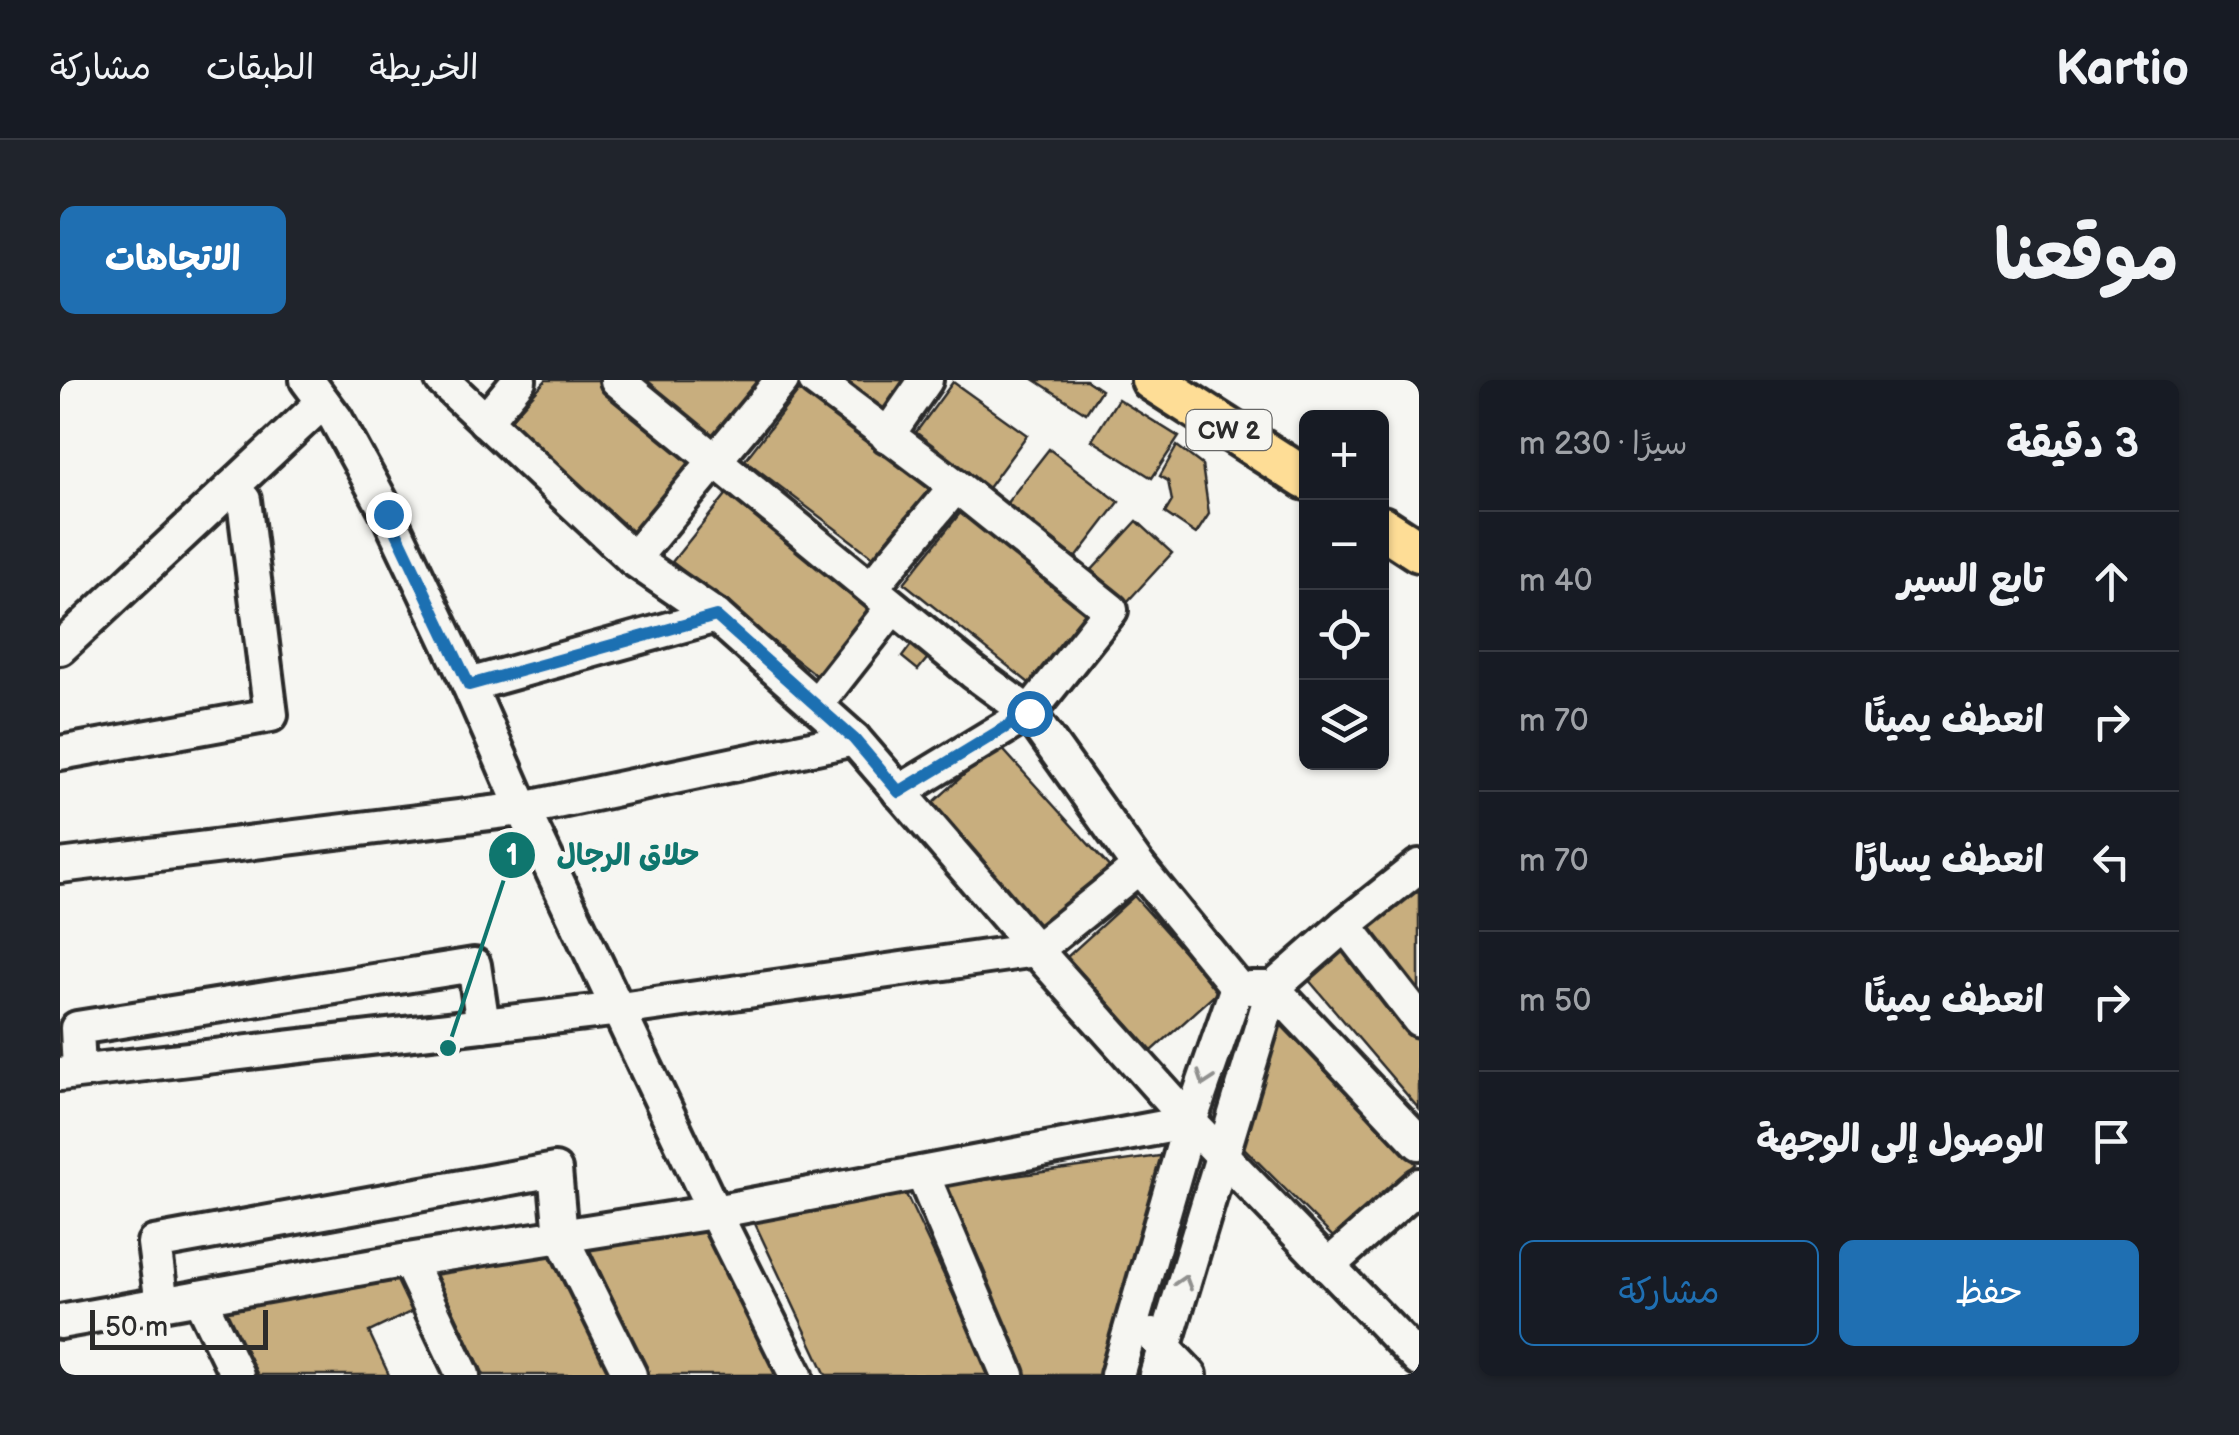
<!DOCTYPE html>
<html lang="ar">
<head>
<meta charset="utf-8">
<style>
  :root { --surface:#171b24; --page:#20242c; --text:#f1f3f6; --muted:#9ea1a6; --line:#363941; --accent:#1f6fb2 }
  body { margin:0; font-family:"Balsamiq Sans","Playpen Sans Arabic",sans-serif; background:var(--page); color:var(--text); direction:rtl }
  .controls { position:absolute; right:30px; top:30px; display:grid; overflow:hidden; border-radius:15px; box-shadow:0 2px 8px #0004 }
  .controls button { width:90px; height:90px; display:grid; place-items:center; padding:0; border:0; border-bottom:2px solid var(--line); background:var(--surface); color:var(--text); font:50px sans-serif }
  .scale { position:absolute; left:30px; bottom:25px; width:178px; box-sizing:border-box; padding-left:10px; border:5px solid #2b2b2b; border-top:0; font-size:28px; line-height:35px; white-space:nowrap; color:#2b2b2b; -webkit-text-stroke:8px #f6f6f2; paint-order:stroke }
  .stop { position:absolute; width:30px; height:30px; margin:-22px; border:8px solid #1f6fb2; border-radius:50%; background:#fff }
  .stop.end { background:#1f6fb2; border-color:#fff; box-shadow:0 2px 10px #0008 }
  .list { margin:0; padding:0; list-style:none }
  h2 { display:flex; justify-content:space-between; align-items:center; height:130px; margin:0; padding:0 40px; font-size:42px }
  h2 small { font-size:32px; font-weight:400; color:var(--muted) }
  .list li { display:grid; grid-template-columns:65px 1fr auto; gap:30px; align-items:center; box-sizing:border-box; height:140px; padding:0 40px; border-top:2px solid var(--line) }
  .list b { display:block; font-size:38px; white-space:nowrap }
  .list em { font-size:32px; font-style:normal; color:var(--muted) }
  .actions { display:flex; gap:20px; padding:30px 40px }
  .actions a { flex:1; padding:22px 0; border:2px solid var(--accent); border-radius:15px; text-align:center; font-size:35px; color:var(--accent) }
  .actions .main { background:var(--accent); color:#fff }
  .icon { flex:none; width:55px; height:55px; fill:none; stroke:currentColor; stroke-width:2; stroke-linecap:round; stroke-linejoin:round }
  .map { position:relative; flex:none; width:1359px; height:995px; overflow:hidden; direction:ltr; border-radius:15px }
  header { display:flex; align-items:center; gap:60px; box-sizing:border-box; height:140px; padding:0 50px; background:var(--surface); border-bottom:2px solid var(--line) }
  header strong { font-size:48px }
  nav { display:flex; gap:55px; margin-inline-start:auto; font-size:35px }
  .intro { display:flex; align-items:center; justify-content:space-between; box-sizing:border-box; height:240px; padding:0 60px }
  h1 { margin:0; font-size:70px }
  .button { padding:25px 45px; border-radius:15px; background:var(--accent); color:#fff; font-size:35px; font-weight:700 }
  main { display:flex; gap:60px; padding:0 60px }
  aside { flex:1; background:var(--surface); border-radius:15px; box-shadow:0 2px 8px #0004 }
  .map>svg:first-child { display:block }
  .building { fill:#c8ae7e; stroke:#2b2b2b; stroke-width:2.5 }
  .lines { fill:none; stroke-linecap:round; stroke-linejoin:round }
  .minor-casing { stroke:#2b2b2b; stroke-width:40 }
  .major-casing { stroke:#2b2b2b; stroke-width:48 }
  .minor { stroke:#f6f6f2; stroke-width:32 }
  .major { stroke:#fedd96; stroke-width:40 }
  .oneway { stroke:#90908e }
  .route { stroke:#1f6fb2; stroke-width:12 }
  .labels { text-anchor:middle; stroke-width:10; stroke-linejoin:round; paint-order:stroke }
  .shield { fill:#f6f6f2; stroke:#686867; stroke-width:2.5 }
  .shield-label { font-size:25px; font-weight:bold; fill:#2b2b2b }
  .leader { fill:none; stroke:#0f766e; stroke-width:4 }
  .callout-dot { fill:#0f766e; stroke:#f6f6f2; stroke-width:4 }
  .mark-label { font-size:30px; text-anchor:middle; font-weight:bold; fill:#fff }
  .callout-label { font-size:30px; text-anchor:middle; font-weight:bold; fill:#0f766e; stroke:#f6f6f2; stroke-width:10; stroke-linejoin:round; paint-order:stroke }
</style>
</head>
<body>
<header>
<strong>Kartio</strong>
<nav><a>الخريطة</a><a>الطبقات</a><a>مشاركة</a></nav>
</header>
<div class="intro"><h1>موقعنا</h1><a class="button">الاتجاهات</a></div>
<main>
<aside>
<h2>3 دقيقة<small>سيرًا · 230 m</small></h2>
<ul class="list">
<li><svg class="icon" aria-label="ahead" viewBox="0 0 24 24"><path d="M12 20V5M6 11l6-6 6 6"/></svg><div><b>تابع السير</b></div><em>40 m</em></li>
<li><svg class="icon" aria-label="right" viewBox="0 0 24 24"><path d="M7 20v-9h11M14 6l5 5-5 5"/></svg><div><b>انعطف يمينًا</b></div><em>70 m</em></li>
<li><svg class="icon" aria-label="left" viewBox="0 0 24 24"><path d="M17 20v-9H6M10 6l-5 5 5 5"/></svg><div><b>انعطف يسارًا</b></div><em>70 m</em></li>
<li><svg class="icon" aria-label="right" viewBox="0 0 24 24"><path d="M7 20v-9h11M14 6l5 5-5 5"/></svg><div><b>انعطف يمينًا</b></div><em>50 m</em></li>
<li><svg class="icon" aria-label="arrive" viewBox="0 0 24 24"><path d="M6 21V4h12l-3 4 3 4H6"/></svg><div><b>الوصول إلى الوجهة</b></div></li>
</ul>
<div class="actions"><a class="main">حفظ</a><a>مشاركة</a></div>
</aside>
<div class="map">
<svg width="1359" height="995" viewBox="0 0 1359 995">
  <rect width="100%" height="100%" fill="#f6f6f2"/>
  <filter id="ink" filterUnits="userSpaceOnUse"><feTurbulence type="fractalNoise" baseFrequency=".01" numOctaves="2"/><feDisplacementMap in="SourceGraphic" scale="20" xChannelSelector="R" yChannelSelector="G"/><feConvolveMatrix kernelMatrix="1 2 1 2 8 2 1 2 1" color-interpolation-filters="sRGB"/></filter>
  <g filter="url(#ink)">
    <g class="building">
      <polygon points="486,0 540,0 638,88 577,156 449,41"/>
      <polygon points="580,0 703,0 656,59"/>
      <polygon points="779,0 856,0 828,37"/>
      <polygon points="975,0 1026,0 1041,10 1026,33"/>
      <polygon points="893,2 967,55 928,108 854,55"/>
      <polygon points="741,8 878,111 822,184 685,80"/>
      <polygon points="1058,19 1119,57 1092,98 1032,60"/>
      <polygon points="1117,66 1142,85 1149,134 1136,154 1105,133 1112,121 1108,101 1100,96"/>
      <polygon points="989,69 1059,122 1016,178 946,124"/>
      <polygon points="669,111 833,239 776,311 612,182"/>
      <polygon points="901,132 1032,235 974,307 844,203"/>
      <polygon points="1077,141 1112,173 1066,223 1031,191"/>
      <polygon points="854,261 871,274 858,290 842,277"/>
      <polygon points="938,364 1052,490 981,554 867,428"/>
      <polygon points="1359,508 1359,615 1307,549"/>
      <polygon points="1074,516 1159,611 1092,671 1007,577"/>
      <polygon points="1279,558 1359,657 1359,729 1241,591"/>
      <polygon points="1214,638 1356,784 1275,859 1178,762"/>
      <polygon points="1107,775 1041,995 964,995 874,807"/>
      <polygon points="844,810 931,995 766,995 691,835"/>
      <polygon points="652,847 721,995 589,995 527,864"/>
      <polygon points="495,864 557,995 424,995 372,886"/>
      <polygon points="343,891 359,928 309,952 329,995 198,995 162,925"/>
    </g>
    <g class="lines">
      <g class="minor-casing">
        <g id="minor">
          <polyline points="247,0 276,39 328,134 409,305 463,429 648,819 736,995"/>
          <polyline points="382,0 573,179 656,236 794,359 976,570 1130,742 1359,980"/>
          <polyline points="557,0 913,292 969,333 1079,487 1177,607"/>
          <polyline points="755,0 896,106 1051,230 969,333 839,412"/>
          <polyline points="425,41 459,0"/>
          <polyline points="827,56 866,0"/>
          <polyline points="573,179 722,0"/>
          <polyline points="811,208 896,106"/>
          <polyline points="0,268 263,22"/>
          <polyline points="409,305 656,236"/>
          <polyline points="756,325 833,227"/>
          <polyline points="0,373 211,335 184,120 171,108"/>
          <polyline points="0,486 463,429 794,359"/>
          <polyline points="1285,545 1359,640"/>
          <polyline points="1191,608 1213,608 1285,545 1359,486"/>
          <polyline points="19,691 17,648 414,585 423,645"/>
          <polyline points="0,694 560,629 976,570 1079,487"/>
          <polyline points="862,793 948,995"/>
          <polyline points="348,880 403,995"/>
          <polyline points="1268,886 1359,805"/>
          <polyline points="139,917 177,995"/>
          <polyline points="99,924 100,909 94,863 495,790 501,856 570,995"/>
          <polyline points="0,942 348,880 654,832 1130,742"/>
          <polyline points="1092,955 1130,995"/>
          <polyline points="1057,995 1130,742 1177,607"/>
          <polyline points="1096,995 1213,608 1359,763"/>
        </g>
      </g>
      <g class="major-casing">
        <g id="major">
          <polyline points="1092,0 1246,99"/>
          <polyline points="1322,147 1359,171"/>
        </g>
      </g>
      <use href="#minor" class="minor"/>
      <use href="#major" class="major"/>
    </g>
    <defs><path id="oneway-chevron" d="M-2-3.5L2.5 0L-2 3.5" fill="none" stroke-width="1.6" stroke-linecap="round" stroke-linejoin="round" transform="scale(2.5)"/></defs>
    <g class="oneway">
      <use href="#oneway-chevron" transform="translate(1145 699) rotate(109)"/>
      <use href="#oneway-chevron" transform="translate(1124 902) rotate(-73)"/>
    </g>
  </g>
  <g class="lines" filter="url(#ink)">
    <polyline class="route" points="328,134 409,305 656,236 794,359 839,412 969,333"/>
  </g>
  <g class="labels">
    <rect class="shield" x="1126.5" y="30" width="85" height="40" rx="8"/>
    <g class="shield-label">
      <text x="1169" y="59">CW 2</text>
    </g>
  </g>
  <path class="leader" d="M388 668L452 475"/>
  <g class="callout-dot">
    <circle cx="388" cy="668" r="10"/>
    <circle cx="452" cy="475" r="25"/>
  </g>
  <g class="mark-label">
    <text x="452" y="485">1</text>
  </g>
  <g class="callout-label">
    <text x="568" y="485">حلاق الرجال</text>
  </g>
</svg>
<div class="controls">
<button>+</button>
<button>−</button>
<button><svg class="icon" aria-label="locate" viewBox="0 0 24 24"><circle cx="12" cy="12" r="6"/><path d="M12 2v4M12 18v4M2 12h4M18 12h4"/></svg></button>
<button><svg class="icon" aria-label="layers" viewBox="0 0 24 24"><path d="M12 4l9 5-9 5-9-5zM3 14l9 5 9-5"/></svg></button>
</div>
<div class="scale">50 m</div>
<div class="stop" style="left:969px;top:333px"></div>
<div class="stop end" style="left:328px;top:134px"></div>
</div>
</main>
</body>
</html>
